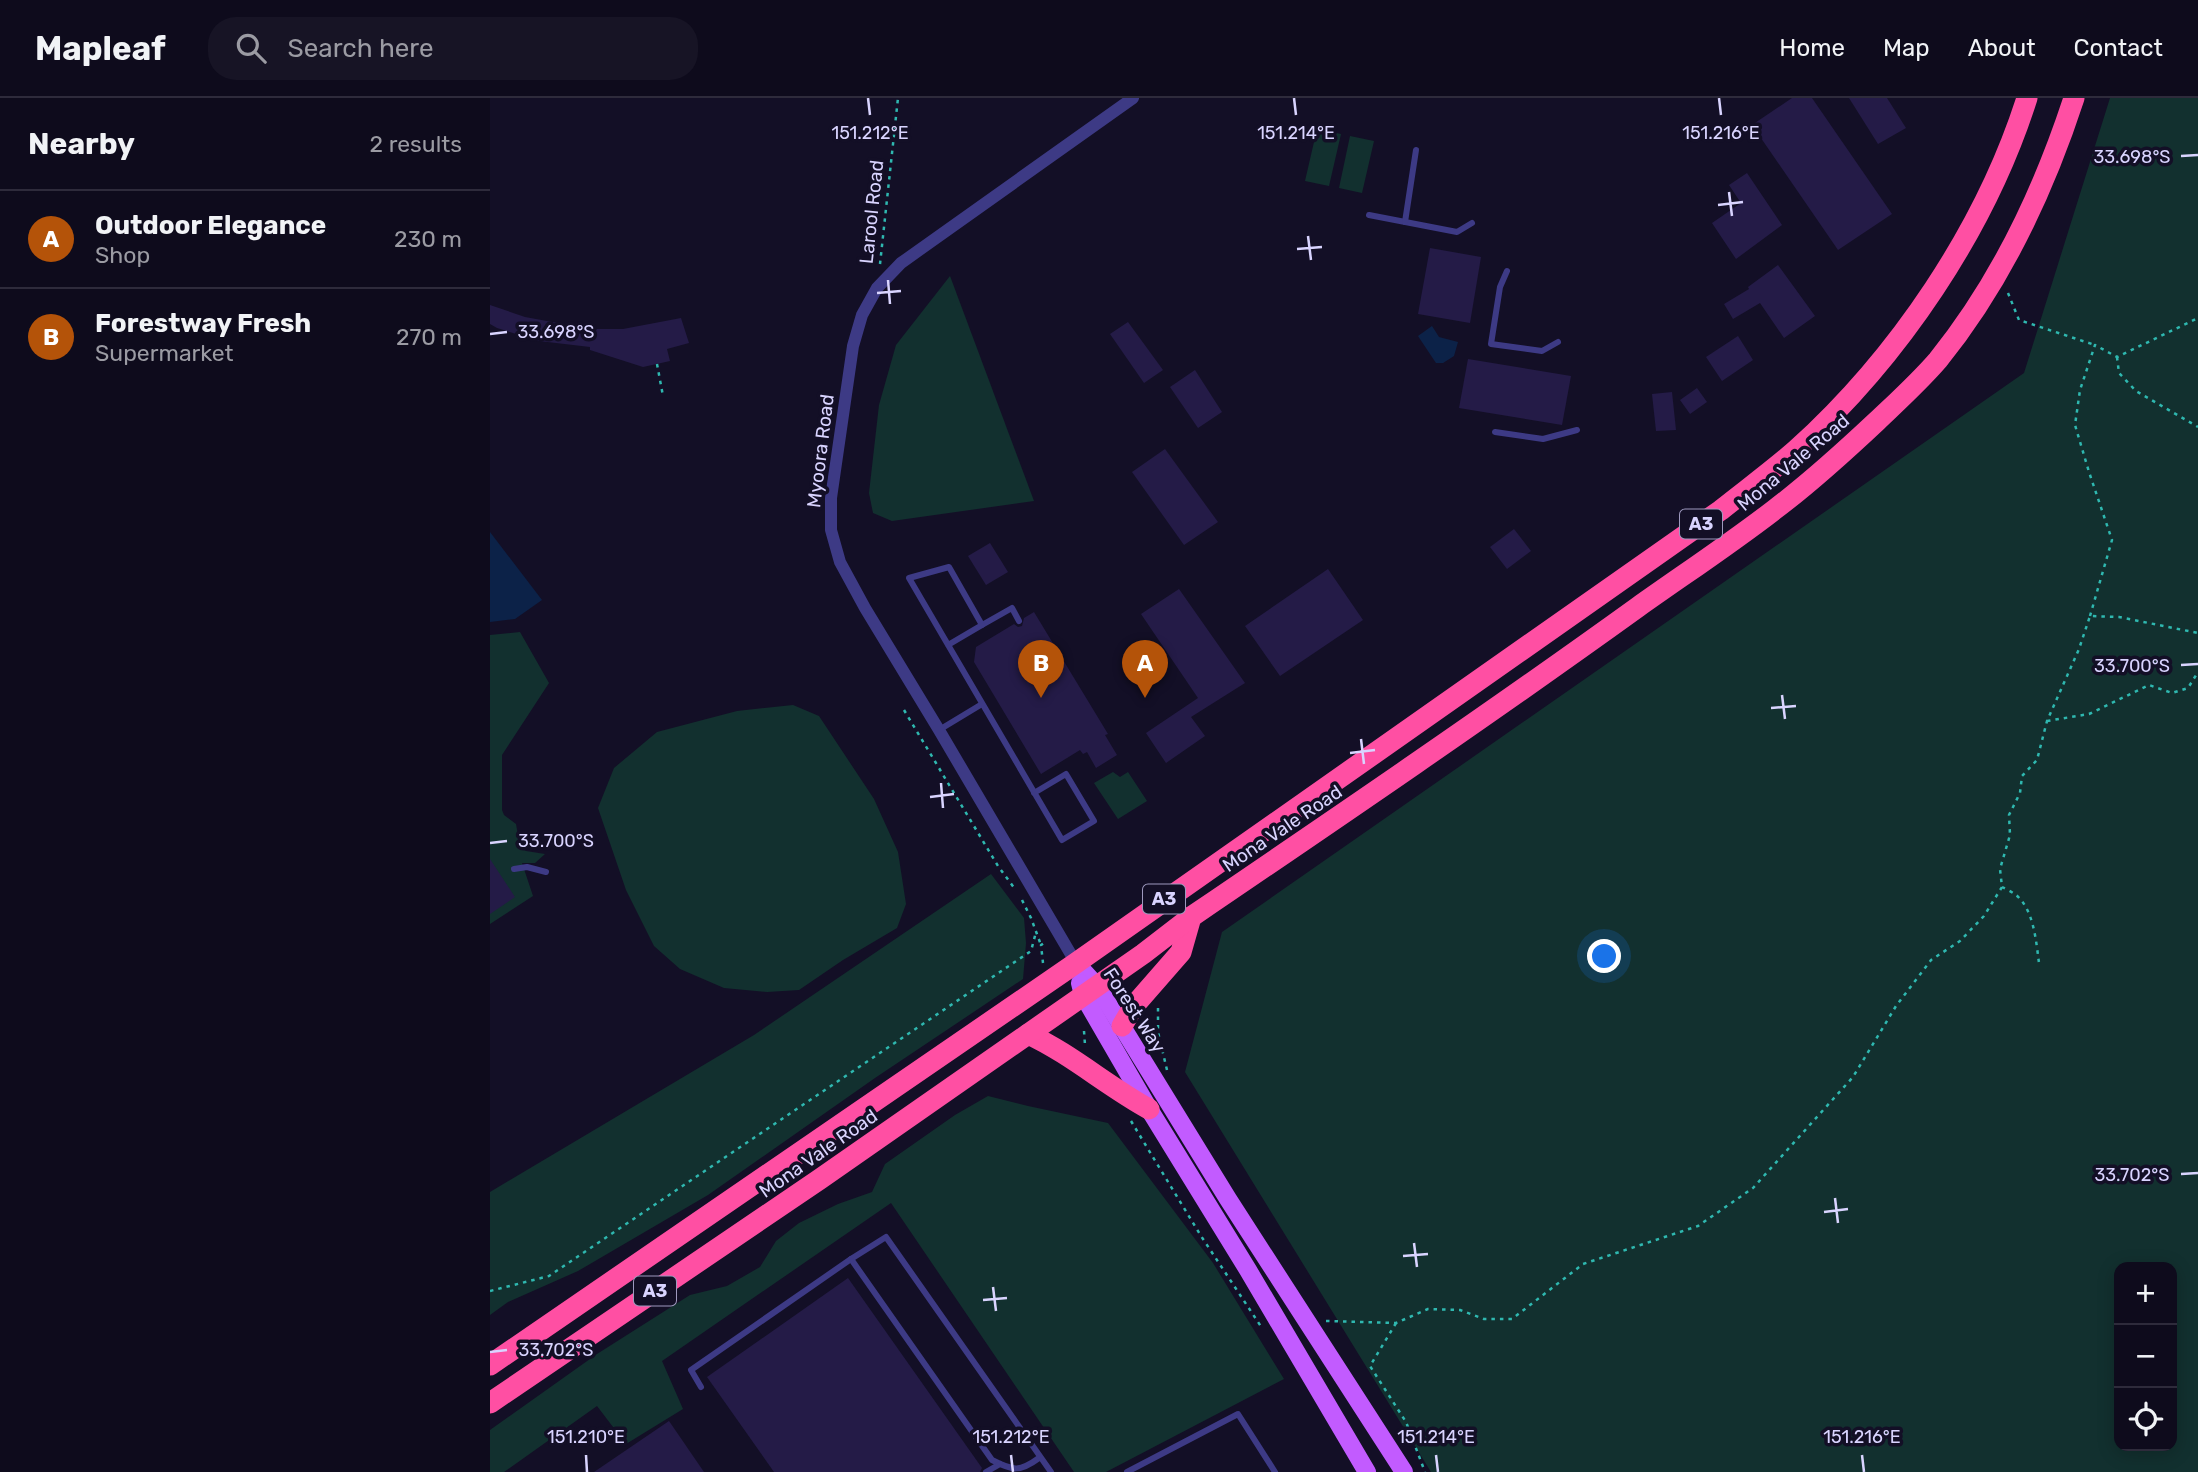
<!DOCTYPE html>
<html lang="en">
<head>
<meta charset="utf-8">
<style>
  :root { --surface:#0e0b1c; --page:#171425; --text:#f1f3f6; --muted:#9b9ba3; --line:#2e2b3b; --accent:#b45309 }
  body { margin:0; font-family:Rubik,sans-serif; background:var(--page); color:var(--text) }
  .controls { position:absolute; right:21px; bottom:21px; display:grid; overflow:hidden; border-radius:14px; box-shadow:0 4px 18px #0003 }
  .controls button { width:63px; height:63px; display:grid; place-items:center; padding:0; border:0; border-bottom:2px solid var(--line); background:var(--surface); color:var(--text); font:35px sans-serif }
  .you { position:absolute; left:1115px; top:859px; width:24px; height:24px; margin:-18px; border:5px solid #fff; border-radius:50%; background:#1a73e8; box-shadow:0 0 0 10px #1a73e833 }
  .badge { display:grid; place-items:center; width:46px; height:46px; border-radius:50%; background:var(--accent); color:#fff; font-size:23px; font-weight:700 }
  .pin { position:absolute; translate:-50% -58px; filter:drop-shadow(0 2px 4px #0008) }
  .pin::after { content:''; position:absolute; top:37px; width:24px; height:21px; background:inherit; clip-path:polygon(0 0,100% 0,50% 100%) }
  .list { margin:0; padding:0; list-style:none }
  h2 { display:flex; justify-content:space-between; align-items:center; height:91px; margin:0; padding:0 28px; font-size:30px }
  h2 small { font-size:23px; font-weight:400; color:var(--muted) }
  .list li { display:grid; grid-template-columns:46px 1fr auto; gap:21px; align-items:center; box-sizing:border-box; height:98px; padding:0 28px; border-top:2px solid var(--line) }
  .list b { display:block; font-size:26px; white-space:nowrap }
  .list p { margin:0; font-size:23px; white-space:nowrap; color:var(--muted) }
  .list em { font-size:23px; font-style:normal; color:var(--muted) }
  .icon { flex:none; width:38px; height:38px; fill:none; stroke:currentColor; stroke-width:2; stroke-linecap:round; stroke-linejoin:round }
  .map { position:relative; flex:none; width:1708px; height:1374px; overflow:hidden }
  header { display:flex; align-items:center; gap:42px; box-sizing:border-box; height:98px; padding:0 35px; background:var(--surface); border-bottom:2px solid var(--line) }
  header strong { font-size:33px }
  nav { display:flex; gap:38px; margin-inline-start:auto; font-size:24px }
  .search { width:490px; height:63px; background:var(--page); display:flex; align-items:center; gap:18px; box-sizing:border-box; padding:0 24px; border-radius:28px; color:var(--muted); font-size:26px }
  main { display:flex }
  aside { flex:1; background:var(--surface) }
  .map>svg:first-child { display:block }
  .green { fill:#12302f; fill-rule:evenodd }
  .water { fill:#0c2248 }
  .building { fill:#241b47 }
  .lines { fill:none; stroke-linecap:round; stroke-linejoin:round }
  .path { stroke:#2fb8b0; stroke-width:2.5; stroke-dasharray:3.5 5; stroke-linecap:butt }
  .lane { stroke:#3d3a85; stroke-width:6 }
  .street { stroke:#3d3a85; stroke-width:12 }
  .primary { stroke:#c25bff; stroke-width:18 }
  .highway { stroke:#ff4fa3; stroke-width:21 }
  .ticks { fill:none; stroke:#d9d4ff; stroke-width:2.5 }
  .labels { text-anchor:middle; stroke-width:7; stroke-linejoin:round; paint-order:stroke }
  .shield { fill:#130f26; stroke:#9e99be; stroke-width:2 }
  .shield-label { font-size:18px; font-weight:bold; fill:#d9d4ff }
  .street-label { font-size:19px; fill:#d9d4ff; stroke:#130f26 }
  .ticks-label { font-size:18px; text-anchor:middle; fill:#d9d4ff; stroke:#130f26; stroke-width:7; stroke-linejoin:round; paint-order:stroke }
</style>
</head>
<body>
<header>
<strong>Mapleaf</strong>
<div class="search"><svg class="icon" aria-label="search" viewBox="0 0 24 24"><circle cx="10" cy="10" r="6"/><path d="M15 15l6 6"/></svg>Search here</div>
<nav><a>Home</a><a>Map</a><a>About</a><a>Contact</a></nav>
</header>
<main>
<aside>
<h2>Nearby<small>2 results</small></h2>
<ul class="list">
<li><span class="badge">A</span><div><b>Outdoor Elegance</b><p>Shop</p></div><em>230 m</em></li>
<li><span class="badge">B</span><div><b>Forestway Fresh</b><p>Supermarket</p></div><em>270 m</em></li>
</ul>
</aside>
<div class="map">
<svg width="1708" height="1374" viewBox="0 0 1708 1374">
  <rect width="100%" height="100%" fill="#130f26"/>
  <g class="green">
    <path d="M1620,0H1708V1374H941L695,974L732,834L1534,275ZM1629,1169H1682V1348H1629Z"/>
    <polygon points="827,31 851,36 839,88 815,83"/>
    <polygon points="860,38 884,43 872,95 849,90"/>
    <polygon points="460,178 544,403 402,423 383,415 379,395 389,307 406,247"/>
    <polygon points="30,534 59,585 12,657 12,712 14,717 26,726 30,749 36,753 55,756 45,765 32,765 43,798 0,826 0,537"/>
    <polygon points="303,607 329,618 384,701 408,754 416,806 407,830 353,862 309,892 277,894 234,890 190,871 164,848 136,792 108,710 124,670 167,634 247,613"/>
    <polygon points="623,674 630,679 638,674 657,703 628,721 604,685"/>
    <polygon points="501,776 534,820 536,845 533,881 385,980 218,1097 88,1173 18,1204 0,1217 0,1094 264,937"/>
    <polygon points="498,998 538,1008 618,1025 723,1165 794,1281 616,1374 584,1374 401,1105 172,1263 193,1311 136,1346 107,1308 14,1374 0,1374 0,1332 107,1256 200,1197 237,1188 270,1169 286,1143 309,1125 348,1106 382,1094 395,1066 465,1017"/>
  </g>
  <g class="water">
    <polygon points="942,228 949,239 968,244 964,258 953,265 946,265 928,238"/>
    <polygon points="0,434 52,502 25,521 0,524"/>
  </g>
  <g class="building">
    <polygon points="1302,0 1322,0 1402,116 1348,152 1262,27"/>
    <polygon points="1359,0 1397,0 1416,30 1388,46"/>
    <polygon points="1257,75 1292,127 1246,161 1222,125 1251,105 1239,87"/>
    <polygon points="940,150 991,159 980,225 928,216"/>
    <polygon points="1288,167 1325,218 1294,240 1270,205 1243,221 1234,206 1259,191 1258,189"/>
    <polygon points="0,207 35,219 101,231 133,231 191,220 199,245 177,251 180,263 153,269 100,252 100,249 49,243 7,230 0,226"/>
    <polygon points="638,224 673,272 654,285 620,236"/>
    <polygon points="1248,238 1263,262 1232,283 1216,259"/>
    <polygon points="978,261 1081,278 1072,327 969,310"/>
    <polygon points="705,272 732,314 708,330 680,289"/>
    <polygon points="1207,290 1217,304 1200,316 1190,302"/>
    <polygon points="1182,294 1186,332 1166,333 1162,296"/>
    <polygon points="675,351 728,424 694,447 642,374"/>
    <polygon points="1024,431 1041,453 1017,471 1000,449"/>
    <polygon points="500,445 518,474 496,487 478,458"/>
    <polygon points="838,471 873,522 790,578 755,528"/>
    <polygon points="689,491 755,585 701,619 715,638 676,665 656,635 708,600 651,516"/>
    <polygon points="544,514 618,636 615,637 627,657 606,670 597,654 593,656 590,652 551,676 484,564 486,549 524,526 528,529 532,528 534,520"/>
    <polygon points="0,761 25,799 0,816"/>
    <polygon points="358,1180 492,1370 490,1374 284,1374 217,1279"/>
    <polygon points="179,1323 214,1374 104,1374"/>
  </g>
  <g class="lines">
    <g class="path">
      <polyline points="390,166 408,0"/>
      <polyline points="1518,195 1529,222 1605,247"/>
      <polyline points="1627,259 1629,275 1646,293 1708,329"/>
      <polyline points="167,266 173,298"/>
      <polyline points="1600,518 1622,442 1599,374 1585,327 1590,292 1605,247 1627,259 1708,220"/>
      <polyline points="414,612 508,768 525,791"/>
      <polyline points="1557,623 1599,616 1659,587 1682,595 1698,590 1708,574"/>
      <path d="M1512,789C1516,791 1522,794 1526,797C1544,812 1546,843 1549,865"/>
      <polyline points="532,802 541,820 551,847"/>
      <polyline points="553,865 551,847 557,843"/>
      <polyline points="668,910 668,934 677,972"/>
      <polyline points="594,933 595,947"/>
      <polyline points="641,1023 711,1138 772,1230"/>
      <polyline points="0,1193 59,1178 541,853 546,834"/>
      <polyline points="836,1223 906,1225 938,1211 970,1212 994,1221 1022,1221 1093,1166 1208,1128 1263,1090 1363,979 1406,908 1441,862 1470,843 1494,818 1507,797 1512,789 1510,771 1520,737 1519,717 1530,695 1532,678 1547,662 1557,623 1589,551 1600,518 1629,519 1708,535"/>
      <polyline points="906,1225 880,1268 916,1324 935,1374"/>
    </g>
    <g class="lane">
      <polyline points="879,117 967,134 982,125"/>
      <polyline points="915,124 926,52"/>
      <polyline points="1017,173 1010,189 1001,246 1052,253 1068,244"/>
      <polyline points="1005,334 1053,341 1087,332"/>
      <polyline points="492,527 522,510 529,523"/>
      <path d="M458,547L492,527L459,469L419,480C470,567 521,655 572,742L604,723L576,676L544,695"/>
      <polyline points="449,632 492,606"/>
      <polyline points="24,771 37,769 56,774"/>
      <path d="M361,1161L502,1362C523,1373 530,1374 549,1360"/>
      <polyline points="211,1289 201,1272 361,1161 396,1139 561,1374"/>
      <polyline points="496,1374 510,1366"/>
      <polyline points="637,1374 748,1316 785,1374"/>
    </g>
    <polyline class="street" points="586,865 449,632 375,510 350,464 341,432 341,400 363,248 372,217 387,190 411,165 643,0"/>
    <g class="primary">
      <polyline points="586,865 607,888 738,1101 914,1374"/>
      <polyline points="590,885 593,897 659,1011 758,1172 877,1374"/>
    </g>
    <g class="highway">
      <polyline points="632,928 643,909 691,854 701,819"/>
      <path d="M538,936C581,956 617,988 659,1011"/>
      <path d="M0,1267L586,865L1231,412C1256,392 1282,373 1306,352C1408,260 1495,132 1537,0"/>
      <path d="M0,1305L330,1081L653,856L701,819C851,717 1001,615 1148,509C1193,477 1240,446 1284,412C1320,385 1354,354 1387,323C1408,303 1429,284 1448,262C1511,184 1553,95 1584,0"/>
    </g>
  </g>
  <path class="ticks" d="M378,0L380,17M804,0L806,17M1229,0L1231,17M1691,58L1708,57M1239,94L1242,118M1228,107L1253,104M818,138L821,162M807,151L832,149M398,182L400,206M387,195L411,193M0,236L17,234M1691,567L1708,566M1292,597L1295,621M1281,610L1306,608M871,641L874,666M860,655L885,652M451,685L453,710M440,699L464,696M0,745L17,743M1691,1076L1708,1075M1345,1100L1348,1125M1334,1114L1358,1111M924,1145L927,1169M913,1158L938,1156M503,1189L506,1213M493,1202L517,1200M0,1254L17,1252M96,1357L97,1374M521,1357L523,1374M946,1357L948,1374M1372,1357L1374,1374"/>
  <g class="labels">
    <g class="shield">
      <rect x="1190" y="411.5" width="42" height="29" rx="5"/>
      <rect x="653" y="786.5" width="42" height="29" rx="5"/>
      <rect x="144" y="1178.5" width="42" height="29" rx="5"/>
    </g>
    <g class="shield-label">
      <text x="1211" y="432">A3</text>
      <text x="674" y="807">A3</text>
      <text x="165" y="1199">A3</text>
    </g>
    <g class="street-label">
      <text transform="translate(381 114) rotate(-84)" y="7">Larool Road</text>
      <text transform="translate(330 353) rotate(-83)" y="7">Myoora Road</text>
      <text transform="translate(1303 364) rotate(-40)" y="7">Mona Vale Road</text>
      <text transform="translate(792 730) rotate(-34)" y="7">Mona Vale Road</text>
      <text transform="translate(645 912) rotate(57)" y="7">Forest Way</text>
      <text transform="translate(328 1055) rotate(-35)" y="7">Mona Vale Road</text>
    </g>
  </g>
  <g class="ticks-label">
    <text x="380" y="41">151.212°E</text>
    <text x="806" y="41">151.214°E</text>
    <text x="1231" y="41">151.216°E</text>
    <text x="1642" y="65">33.698°S</text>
    <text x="66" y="240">33.698°S</text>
    <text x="1642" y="574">33.700°S</text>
    <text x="66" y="749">33.700°S</text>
    <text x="1642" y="1083">33.702°S</text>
    <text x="66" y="1258">33.702°S</text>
    <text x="96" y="1345">151.210°E</text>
    <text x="521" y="1345">151.212°E</text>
    <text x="946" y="1345">151.214°E</text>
    <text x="1372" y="1345">151.216°E</text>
  </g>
</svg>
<div class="controls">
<button>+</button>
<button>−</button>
<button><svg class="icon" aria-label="locate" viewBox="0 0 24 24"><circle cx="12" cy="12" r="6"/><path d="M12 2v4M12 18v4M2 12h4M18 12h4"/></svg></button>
</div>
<div class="you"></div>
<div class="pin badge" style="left:655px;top:600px">A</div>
<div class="pin badge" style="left:551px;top:600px">B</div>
</div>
</main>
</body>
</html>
